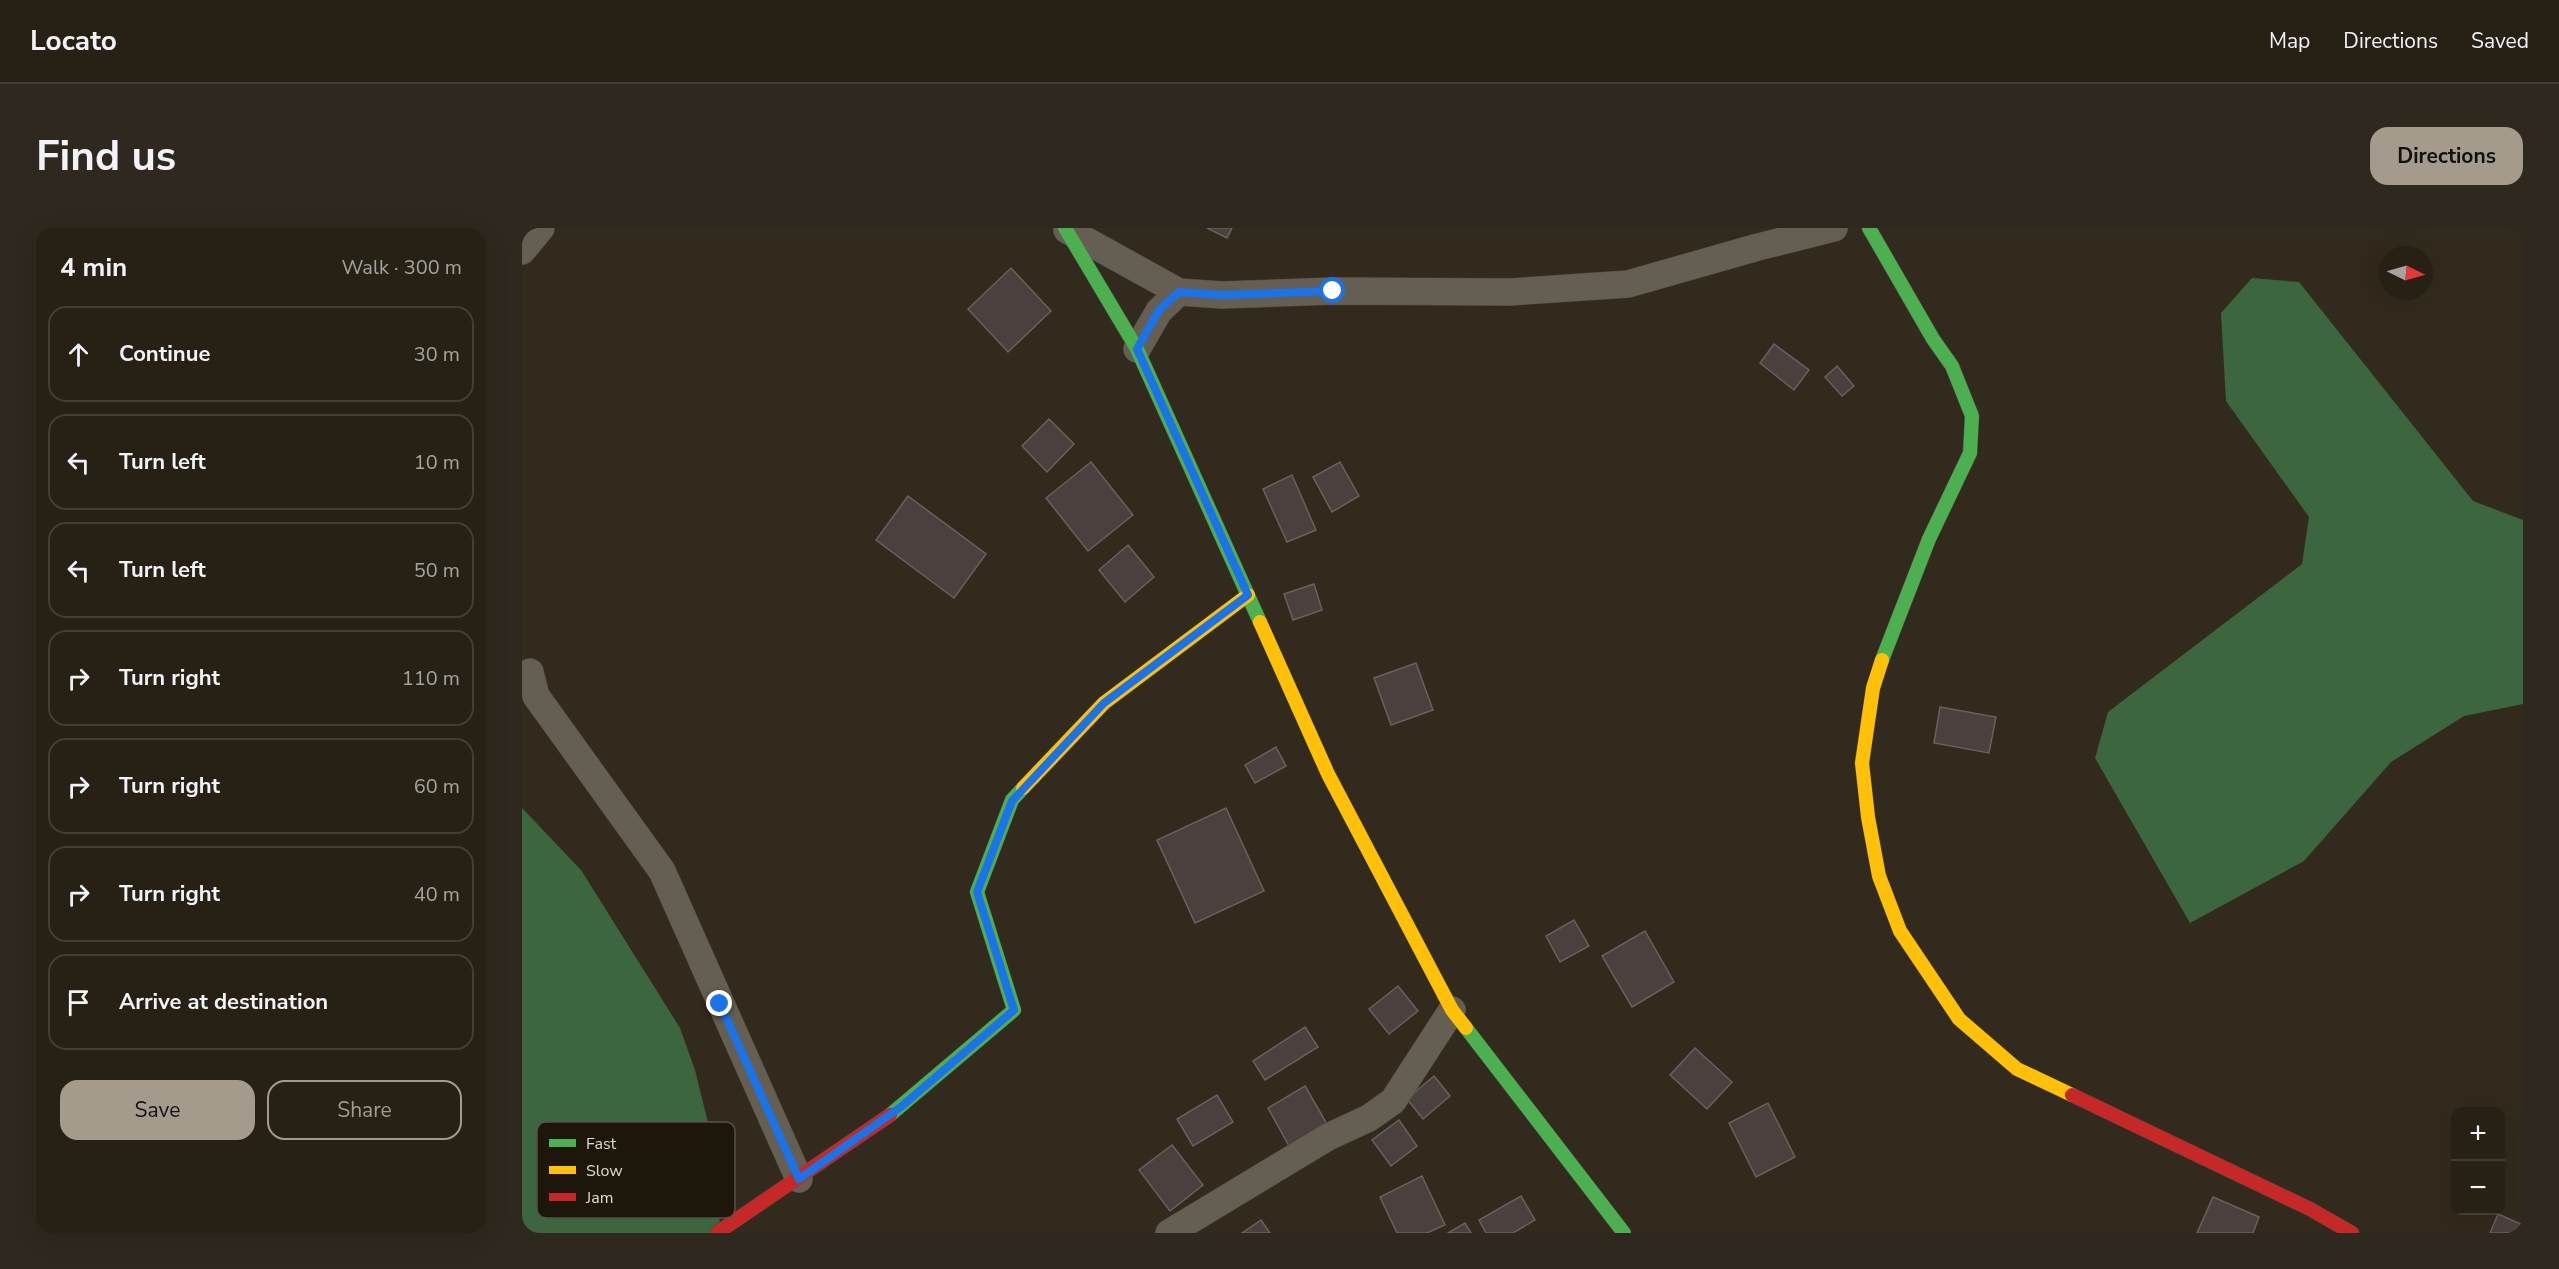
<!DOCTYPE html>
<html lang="en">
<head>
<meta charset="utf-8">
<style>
  :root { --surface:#262015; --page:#2e281e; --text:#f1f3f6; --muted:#a4a3a0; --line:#423e34; --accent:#a49b8c }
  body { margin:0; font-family:"Nunito Sans",sans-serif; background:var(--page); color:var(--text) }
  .controls { position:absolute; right:18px; bottom:18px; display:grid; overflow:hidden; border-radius:12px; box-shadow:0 6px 24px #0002 }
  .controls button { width:54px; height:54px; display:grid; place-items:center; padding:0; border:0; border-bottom:2px solid var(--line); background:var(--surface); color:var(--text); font:30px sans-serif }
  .compass { position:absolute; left:1857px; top:18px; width:54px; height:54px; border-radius:50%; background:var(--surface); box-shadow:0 6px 24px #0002; rotate:95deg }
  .stop { position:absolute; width:18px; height:18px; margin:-14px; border:4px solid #1a73e8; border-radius:50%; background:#fff }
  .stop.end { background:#1a73e8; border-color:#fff; box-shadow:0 2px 6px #0008 }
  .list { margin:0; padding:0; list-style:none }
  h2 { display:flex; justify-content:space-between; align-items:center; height:78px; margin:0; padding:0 24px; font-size:26px }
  h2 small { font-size:20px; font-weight:400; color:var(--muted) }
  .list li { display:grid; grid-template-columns:39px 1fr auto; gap:18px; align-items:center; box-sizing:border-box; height:96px; margin:0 12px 12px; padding:0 12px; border:2px solid var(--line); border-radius:18px }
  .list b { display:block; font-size:22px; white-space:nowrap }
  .list em { font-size:20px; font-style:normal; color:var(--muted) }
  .actions { display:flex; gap:12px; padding:18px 24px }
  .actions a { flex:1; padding:14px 0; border:2px solid var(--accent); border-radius:18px; text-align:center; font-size:21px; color:var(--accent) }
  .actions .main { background:var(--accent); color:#111 }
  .icon { flex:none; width:33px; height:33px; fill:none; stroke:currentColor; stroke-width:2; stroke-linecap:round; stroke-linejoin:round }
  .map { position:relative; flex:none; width:2001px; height:1005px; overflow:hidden; border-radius:18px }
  header { display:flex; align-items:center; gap:36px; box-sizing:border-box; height:84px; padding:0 30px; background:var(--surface); border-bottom:2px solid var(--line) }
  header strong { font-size:28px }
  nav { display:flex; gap:33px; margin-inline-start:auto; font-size:21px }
  .intro { display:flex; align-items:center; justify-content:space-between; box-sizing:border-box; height:144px; padding:0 36px }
  h1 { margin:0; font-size:42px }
  .button { padding:15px 27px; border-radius:18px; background:var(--accent); color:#111; font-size:21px; font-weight:700 }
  main { display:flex; gap:36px; padding:0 36px }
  aside { flex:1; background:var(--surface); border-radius:18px; box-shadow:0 6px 24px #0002 }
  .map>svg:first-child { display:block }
  .forest { fill:#3c6640 }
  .building { fill:#4a413f; stroke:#69605f; stroke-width:1.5 }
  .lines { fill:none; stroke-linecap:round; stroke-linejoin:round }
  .street-casing { stroke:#4d463b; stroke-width:28 }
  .fast-casing { stroke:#4d463b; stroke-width:15 }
  .slow-casing { stroke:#4d463b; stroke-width:15 }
  .jam-casing { stroke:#4d463b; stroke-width:15 }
  .street { stroke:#655e53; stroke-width:27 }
  .fast { stroke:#4caf50; stroke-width:14 }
  .slow { stroke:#ffc107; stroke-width:14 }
  .jam { stroke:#c62828; stroke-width:14 }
  .route { stroke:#1a73e8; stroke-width:8 }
  .key { fill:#1d170b; stroke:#585144; stroke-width:1.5 }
  .key-label { font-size:16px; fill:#e1d8c8 }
</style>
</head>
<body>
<header>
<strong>Locato</strong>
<nav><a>Map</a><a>Directions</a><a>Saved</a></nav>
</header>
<div class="intro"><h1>Find us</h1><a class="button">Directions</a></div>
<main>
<aside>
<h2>4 min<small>Walk · 300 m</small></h2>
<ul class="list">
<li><svg class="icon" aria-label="ahead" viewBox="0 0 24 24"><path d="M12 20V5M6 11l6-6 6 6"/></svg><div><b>Continue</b></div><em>30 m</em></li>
<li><svg class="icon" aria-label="left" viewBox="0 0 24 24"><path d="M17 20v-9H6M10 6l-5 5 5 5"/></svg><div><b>Turn left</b></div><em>10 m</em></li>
<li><svg class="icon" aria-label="left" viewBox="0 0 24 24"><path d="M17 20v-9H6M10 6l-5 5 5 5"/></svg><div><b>Turn left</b></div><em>50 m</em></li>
<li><svg class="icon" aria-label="right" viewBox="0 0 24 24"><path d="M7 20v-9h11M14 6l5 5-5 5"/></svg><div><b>Turn right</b></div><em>110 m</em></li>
<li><svg class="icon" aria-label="right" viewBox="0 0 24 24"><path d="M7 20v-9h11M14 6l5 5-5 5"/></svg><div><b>Turn right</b></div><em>60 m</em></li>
<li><svg class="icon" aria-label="right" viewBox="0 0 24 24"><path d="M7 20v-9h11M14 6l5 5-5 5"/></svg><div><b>Turn right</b></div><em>40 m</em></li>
<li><svg class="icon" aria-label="arrive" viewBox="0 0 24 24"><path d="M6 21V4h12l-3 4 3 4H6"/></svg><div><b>Arrive at destination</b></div></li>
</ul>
<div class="actions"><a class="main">Save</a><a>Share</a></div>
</aside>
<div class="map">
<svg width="2001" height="1005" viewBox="0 0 2001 1005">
  <rect width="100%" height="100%" fill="#322a1c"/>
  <g class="forest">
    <polygon points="1730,50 1777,54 1951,273 2001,292 2001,476 1942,488 1869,534 1782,633 1668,695 1573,530 1586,484 1780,336 1787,289 1704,173 1699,85"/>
    <polygon points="0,580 59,642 158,800 173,842 196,935 198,1005 0,1005"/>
  </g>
  <g class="building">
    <polygon points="685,0 710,0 705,10"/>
    <polygon points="489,40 529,83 486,124 446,81"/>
    <polygon points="1252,116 1287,142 1272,162 1238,135"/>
    <polygon points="1315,138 1332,158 1320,168 1303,149"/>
    <polygon points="527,191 552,216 525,244 500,218"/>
    <polygon points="569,234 611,287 566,323 524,270"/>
    <polygon points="818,234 837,268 810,284 791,249"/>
    <polygon points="770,247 794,302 765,314 741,261"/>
    <polygon points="386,268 464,326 432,370 354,312"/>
    <polygon points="606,317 632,349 603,374 577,342"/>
    <polygon points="792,356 800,382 771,392 762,366"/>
    <polygon points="894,435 911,482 869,497 852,450"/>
    <polygon points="1418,479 1474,489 1467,525 1412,515"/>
    <polygon points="754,519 764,538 733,555 723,537"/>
    <polygon points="704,580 742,663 673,695 635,612"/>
    <polygon points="1052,692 1067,718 1038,734 1024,708"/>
    <polygon points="1123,703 1152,754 1110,779 1080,728"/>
    <polygon points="876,758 896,783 867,806 847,781"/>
    <polygon points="783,799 796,819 743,852 731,833"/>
    <polygon points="1173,820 1210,854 1185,881 1148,847"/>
    <polygon points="912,848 928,868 901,891 885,871"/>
    <polygon points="783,858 805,896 767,918 746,880"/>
    <polygon points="695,867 711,894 671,918 655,891"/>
    <polygon points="1246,875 1273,929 1234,949 1207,895"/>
    <polygon points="877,892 895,918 869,938 850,912"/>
    <polygon points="650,917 681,957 648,983 617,942"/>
    <polygon points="900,948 923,997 905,1005 875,1005 858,969"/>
    <polygon points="999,968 1013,992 991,1005 964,1005 957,992"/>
    <polygon points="1691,969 1737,989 1731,1005 1675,1005"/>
    <polygon points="1976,986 2001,997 2001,1005 1968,1005"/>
    <polygon points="739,992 748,1005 720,1005"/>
    <polygon points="943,995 949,1005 926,1005"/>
  </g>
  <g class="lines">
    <g class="street-casing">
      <g id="street">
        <polyline points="545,2 657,64 700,67 811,63 988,64 1106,56 1236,19 1312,0"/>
        <polyline points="0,23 19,0"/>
        <polyline points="615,121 637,83 657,64"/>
        <polyline points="8,444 14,468 140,643 277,951"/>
        <polyline points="647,1005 806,909 847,890 871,873 930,782"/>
      </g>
    </g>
    <g class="fast-casing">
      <g id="fast">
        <polyline points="543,0 615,121 738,394"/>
        <polyline points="1347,0 1411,111 1430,138 1450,188 1448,225 1407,311 1360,432"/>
        <polyline points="944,800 1102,1005"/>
        <polyline points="368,887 492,782 455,664 490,572 501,560"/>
      </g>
    </g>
    <g class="slow-casing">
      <g id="slow">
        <polyline points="738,394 806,546 930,782 944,800"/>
        <polyline points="1360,432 1351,460 1340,535 1346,589 1357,648 1378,703 1437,791 1495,841 1550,867"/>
        <polyline points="501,560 582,475 726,367"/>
      </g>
    </g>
    <g class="jam-casing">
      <g id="jam">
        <polyline points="1550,867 1788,981 1830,1005"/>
        <polyline points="195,1005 368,887"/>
      </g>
    </g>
    <use href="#street" class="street"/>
    <use href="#fast" class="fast"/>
    <use href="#slow" class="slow"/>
    <use href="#jam" class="jam"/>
  </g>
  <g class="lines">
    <polyline class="route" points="198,776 277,951 380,878 492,782 455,664 490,573 582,475 726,367 615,121 637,82 657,64 700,67 811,63"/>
  </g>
  <rect x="15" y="894" width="198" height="96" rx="9" class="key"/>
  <rect x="27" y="911" width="27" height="8" fill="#4caf50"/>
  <rect x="27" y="938" width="27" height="8" fill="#ffc107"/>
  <rect x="27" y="965" width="27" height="8" fill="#c62828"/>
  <g class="key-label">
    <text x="64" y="921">Fast</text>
    <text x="64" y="948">Slow</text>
    <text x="64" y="975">Jam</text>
  </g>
</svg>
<div class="controls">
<button>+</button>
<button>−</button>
</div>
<svg class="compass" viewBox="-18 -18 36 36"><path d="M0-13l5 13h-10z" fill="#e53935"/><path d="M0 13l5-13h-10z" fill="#a4a3a0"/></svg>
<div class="stop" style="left:811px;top:63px"></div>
<div class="stop end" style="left:198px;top:776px"></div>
</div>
</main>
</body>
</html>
